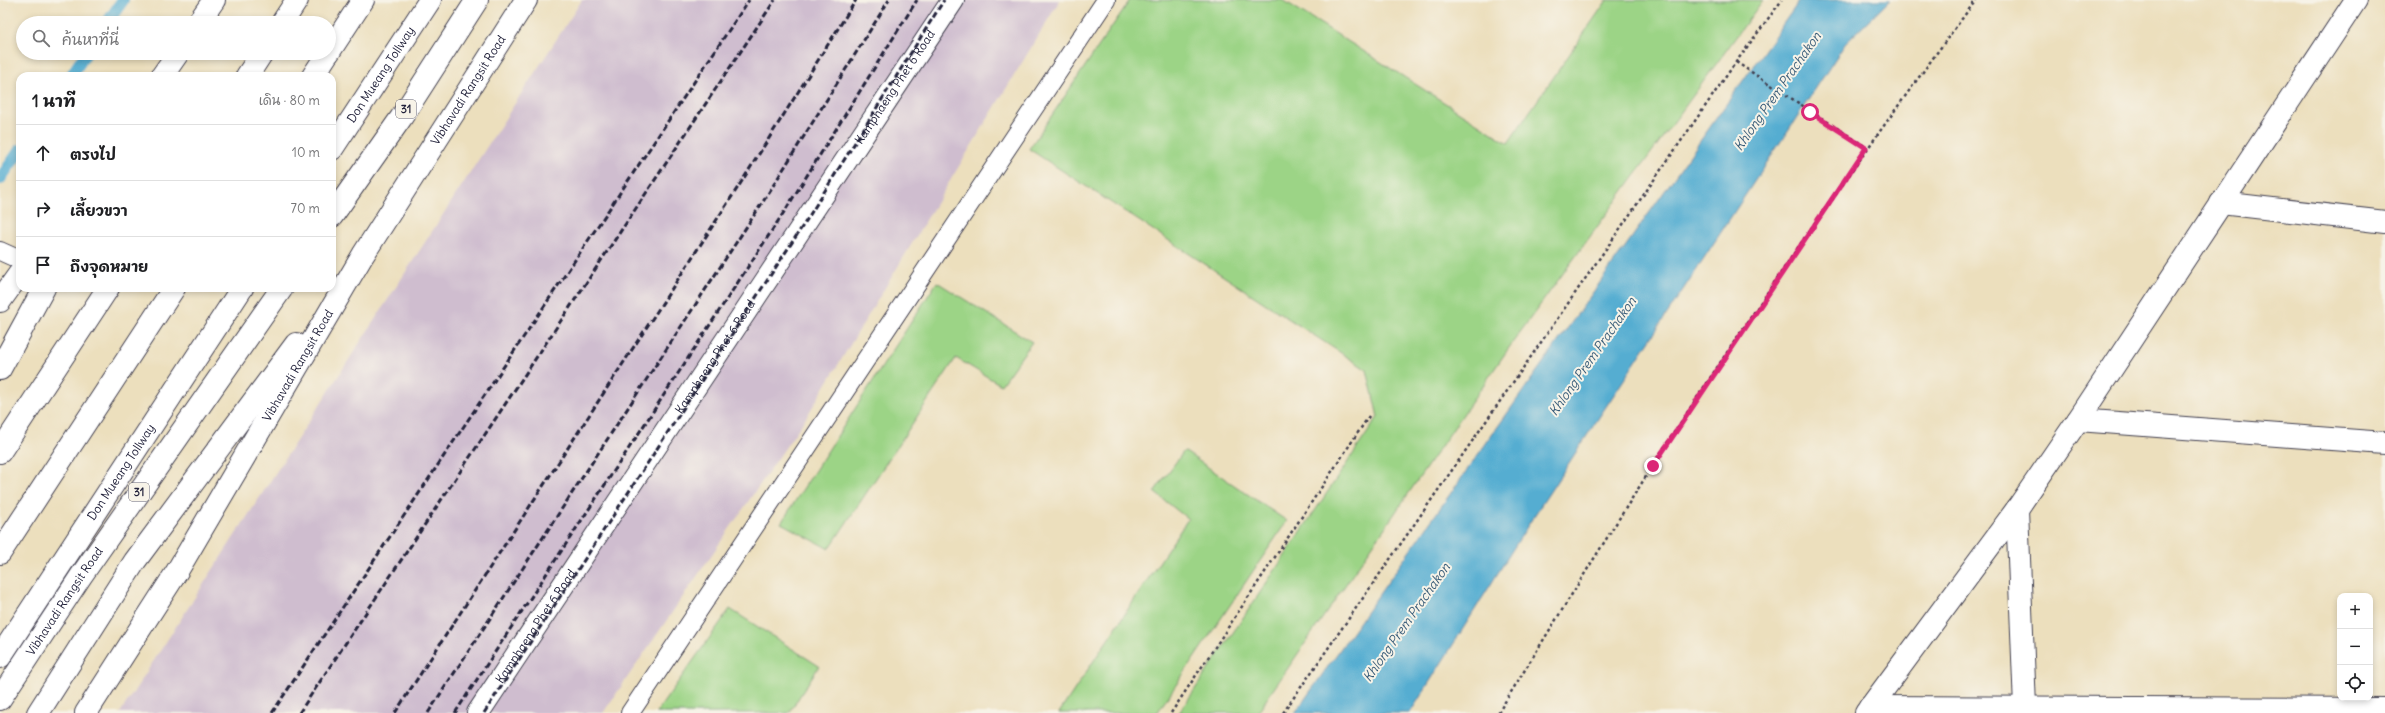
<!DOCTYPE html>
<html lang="th">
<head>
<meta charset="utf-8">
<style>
  :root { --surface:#fff; --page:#f2f2f2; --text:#202124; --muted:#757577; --line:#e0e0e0 }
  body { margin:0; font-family:Delius,"Playpen Sans Thai",sans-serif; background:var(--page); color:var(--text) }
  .controls { position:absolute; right:12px; bottom:12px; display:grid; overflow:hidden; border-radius:8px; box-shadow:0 2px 6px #0003 }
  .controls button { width:36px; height:36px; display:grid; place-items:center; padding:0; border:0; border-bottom:1px solid var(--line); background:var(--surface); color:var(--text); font:20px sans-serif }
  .stop { position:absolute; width:12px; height:12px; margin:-9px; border:3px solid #db2777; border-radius:50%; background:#fff }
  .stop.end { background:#db2777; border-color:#fff; box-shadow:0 1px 4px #0008 }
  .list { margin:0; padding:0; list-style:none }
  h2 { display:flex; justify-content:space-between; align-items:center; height:52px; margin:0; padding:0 16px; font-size:17px }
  h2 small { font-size:13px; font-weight:400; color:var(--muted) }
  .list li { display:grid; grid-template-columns:26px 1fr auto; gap:12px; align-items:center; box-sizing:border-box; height:56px; padding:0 16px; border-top:1px solid var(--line) }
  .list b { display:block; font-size:15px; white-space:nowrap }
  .list em { font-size:13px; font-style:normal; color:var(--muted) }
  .icon { flex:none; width:22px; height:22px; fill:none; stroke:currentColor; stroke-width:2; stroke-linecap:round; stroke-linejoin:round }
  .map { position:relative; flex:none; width:2385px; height:713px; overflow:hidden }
  .search { position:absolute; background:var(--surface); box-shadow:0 2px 6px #0003; left:16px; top:16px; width:320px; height:44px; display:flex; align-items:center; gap:10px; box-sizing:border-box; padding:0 14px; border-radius:22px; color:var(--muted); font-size:15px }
  .panel { position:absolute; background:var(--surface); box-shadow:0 2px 6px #0003; left:16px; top:72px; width:320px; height:220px; border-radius:12px }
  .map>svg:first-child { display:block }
  .industrial { fill:#cfbdcf }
  .green { fill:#9cd486; stroke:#5f7b60 }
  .water { fill:#54add1; stroke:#3b6886 }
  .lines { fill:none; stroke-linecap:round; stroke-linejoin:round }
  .stream { stroke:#54add1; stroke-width:12 }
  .lane-casing { stroke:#403e4e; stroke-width:20 }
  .street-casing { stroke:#403e4e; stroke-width:24 }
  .secondary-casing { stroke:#403e4e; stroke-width:24 }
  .highway-casing { stroke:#403e4e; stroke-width:24 }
  .path { stroke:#403e4e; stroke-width:2.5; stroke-dasharray:3 3; stroke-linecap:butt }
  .lane { stroke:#fff; stroke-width:18 }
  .street { stroke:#fff; stroke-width:22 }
  .secondary { stroke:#fff; stroke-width:22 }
  .highway { stroke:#fff; stroke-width:22 }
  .rail { stroke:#22223b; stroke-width:3; stroke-dasharray:6 3; stroke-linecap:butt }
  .route { stroke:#db2777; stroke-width:5 }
  .labels { text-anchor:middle; stroke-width:4; stroke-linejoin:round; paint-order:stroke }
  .shield { fill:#f7f3e8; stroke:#62616f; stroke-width:1 }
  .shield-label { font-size:11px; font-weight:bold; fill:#22223b }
  .street-label { font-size:12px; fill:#22223b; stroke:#f7f3e8 }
  .water-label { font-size:13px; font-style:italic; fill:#365a77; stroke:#f7f3e8 }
</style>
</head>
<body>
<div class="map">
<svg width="2385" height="713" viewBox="0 0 2385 713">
  <rect width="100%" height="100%" fill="#f7f3e8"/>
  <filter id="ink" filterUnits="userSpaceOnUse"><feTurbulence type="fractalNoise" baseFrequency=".025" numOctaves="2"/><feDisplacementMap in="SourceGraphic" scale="8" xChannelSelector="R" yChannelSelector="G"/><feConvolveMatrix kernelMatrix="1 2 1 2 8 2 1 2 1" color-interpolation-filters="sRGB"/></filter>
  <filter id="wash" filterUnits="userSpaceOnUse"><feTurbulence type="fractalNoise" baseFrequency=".012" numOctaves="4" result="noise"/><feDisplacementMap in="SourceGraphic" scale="16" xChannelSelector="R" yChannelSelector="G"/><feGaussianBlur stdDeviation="0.9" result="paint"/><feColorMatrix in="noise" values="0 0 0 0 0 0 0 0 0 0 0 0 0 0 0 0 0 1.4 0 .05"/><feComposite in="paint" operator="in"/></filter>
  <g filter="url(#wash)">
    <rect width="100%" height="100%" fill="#ecdfbd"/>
    <polygon class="industrial" points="582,0 1060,0 807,416 603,713 120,713"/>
    <g class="green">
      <polygon points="1130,0 1283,0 1508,143 1607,0 1763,0 1513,342 1257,713 1179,713 1378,417 1367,370 1029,149"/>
      <polygon points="937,282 1032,342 1001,385 956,358 829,549 781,523"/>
      <polygon points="1184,451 1287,521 1157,713 1059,713 1188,519 1154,492"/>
      <polygon points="730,609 819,666 789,713 656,713"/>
    </g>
    <polygon class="water" points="1800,0 1890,0 1845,44 1530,522 1410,713 1295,713"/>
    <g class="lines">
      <g class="stream">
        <polyline points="107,23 123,0"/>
        <polyline points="71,76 86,53"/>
        <polyline points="0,179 20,150"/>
      </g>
    </g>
  </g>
  <g filter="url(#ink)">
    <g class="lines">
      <g class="lane-casing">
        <g id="lane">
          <polyline points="0,251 20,260"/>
          <polyline points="630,713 1106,0"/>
        </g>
      </g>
      <g class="street-casing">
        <g id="street">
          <polyline points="2221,203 2385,222"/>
          <polyline points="2078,420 2385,443"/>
          <polyline points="2017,509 2025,707"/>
          <polyline points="1870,707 2385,709"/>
          <polyline points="1866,713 2017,509 2078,420 2356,0"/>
        </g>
      </g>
      <g class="secondary-casing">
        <g id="secondary">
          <polyline points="198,23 214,0"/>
          <polyline points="162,76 178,53"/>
          <polyline points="0,301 20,273"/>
          <polyline points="0,369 44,288"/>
          <polyline points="38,713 135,561 296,344"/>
          <path id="s1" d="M86,713L176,573L363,255L526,0"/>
          <path id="s2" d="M478,713L953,0"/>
        </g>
      </g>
      <g class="highway-casing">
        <g id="highway">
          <polyline points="282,23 297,0"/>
          <polyline points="329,52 363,0"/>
          <polyline points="247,76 262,53"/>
          <polyline points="313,76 328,53"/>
          <path id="s3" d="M332,149L430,0"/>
          <polyline points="332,216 401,118 477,0"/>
          <polyline points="0,452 108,288"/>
          <polyline points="0,553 174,288"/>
          <path id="s4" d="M0,657L242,288"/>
          <path id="s5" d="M0,699L81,576L282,288"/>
        </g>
      </g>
      <g class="path">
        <polyline points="1736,62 1867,148"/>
        <polyline points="1171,713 1369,416"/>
        <polyline points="1283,713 1736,62 1782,0"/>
        <path d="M1498,713C1550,630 1601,546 1654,464C1756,306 1863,151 1976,0"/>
      </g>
      <use href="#lane" class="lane"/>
      <use href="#street" class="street"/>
      <use href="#secondary" class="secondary"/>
      <use href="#highway" class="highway"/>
      <g class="rail">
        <polyline points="272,713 749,0"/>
        <polyline points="299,713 775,0"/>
        <polyline points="395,713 742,181 856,0"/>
        <polyline points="428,713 766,197 889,0"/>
        <polyline points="455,713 786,209 917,0"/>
        <polyline points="484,713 806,221 944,0"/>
      </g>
    </g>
  </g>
  <g class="lines" filter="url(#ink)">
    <polyline class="route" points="1653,466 1866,148 1810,112"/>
  </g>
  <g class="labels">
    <g class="shield">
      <rect x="396" y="100" width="20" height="18" rx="3"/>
      <rect x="129" y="483" width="20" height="18" rx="3"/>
    </g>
    <g class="shield-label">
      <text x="406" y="113">31</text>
      <text x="139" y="496">31</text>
    </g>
    <g class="street-label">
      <text dy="4" stroke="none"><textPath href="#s3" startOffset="89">Don Mueang Tollway</textPath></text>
      <text dy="4" stroke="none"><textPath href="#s2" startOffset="752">Kamphaeng Phet 6 Road</textPath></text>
      <text dy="4" stroke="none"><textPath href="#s1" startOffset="731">Vibhavadi Rangsit Road</textPath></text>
      <text dy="4" stroke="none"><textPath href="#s2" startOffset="428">Kamphaeng Phet 6 Road</textPath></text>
      <text dy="4" stroke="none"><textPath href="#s1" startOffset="407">Vibhavadi Rangsit Road</textPath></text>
      <text dy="4" stroke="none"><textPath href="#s4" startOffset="221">Don Mueang Tollway</textPath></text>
      <text dy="4" stroke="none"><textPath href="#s5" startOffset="117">Vibhavadi Rangsit Road</textPath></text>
      <text dy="4" stroke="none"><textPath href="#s2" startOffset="104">Kamphaeng Phet 6 Road</textPath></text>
    </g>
    <g class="water-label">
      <text transform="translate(1777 91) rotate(-55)" y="5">Khlong Prem Prachakon</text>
      <text transform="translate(1592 356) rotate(-55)" y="5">Khlong Prem Prachakon</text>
      <text transform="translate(1406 622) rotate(-55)" y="5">Khlong Prem Prachakon</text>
    </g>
  </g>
</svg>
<div class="controls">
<button>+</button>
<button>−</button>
<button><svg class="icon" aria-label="locate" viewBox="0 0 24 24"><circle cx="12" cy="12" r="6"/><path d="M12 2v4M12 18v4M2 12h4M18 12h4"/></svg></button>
</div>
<div class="stop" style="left:1810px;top:112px"></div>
<div class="stop end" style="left:1653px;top:466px"></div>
<div class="search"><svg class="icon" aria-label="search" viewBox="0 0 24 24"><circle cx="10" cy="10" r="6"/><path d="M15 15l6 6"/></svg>ค้นหาที่นี่</div>
<section class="panel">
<h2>1 นาที<small>เดิน · 80 m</small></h2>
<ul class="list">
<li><svg class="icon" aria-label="ahead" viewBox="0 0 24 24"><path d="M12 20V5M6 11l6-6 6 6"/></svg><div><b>ตรงไป</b></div><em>10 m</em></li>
<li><svg class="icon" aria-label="right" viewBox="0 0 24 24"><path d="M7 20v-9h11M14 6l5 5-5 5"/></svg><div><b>เลี้ยวขวา</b></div><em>70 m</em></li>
<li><svg class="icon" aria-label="arrive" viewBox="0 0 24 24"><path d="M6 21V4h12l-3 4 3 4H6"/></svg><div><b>ถึงจุดหมาย</b></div></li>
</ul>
</section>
</div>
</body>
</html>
